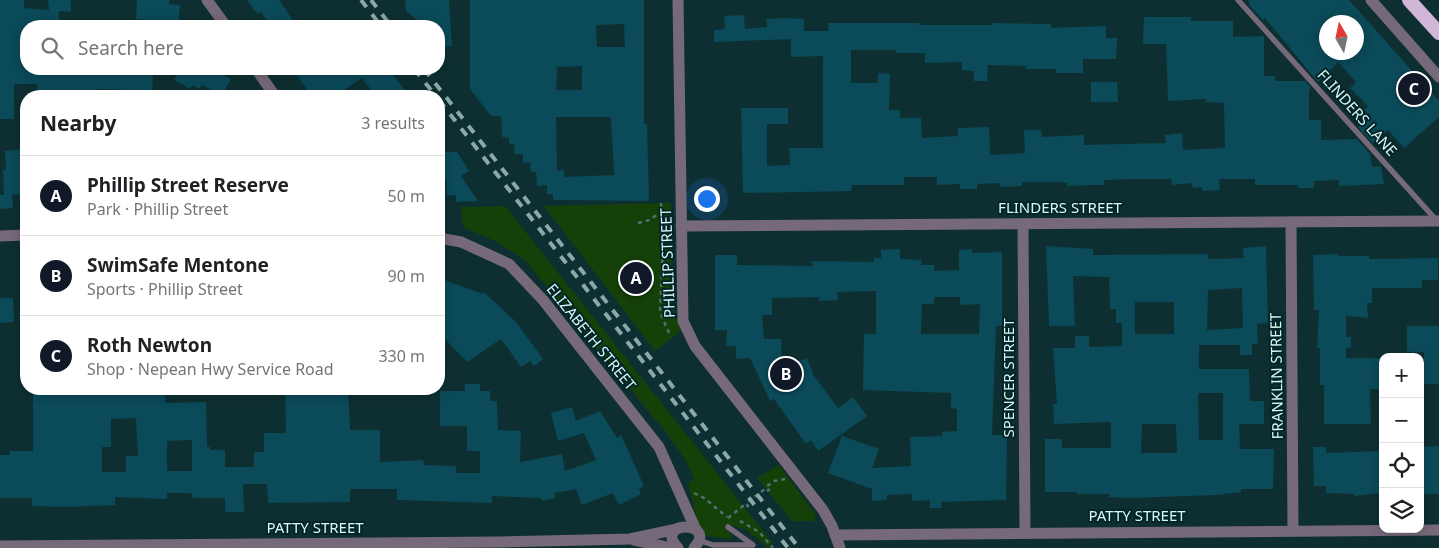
<!DOCTYPE html>
<html lang="en">
<head>
<meta charset="utf-8">
<style>
  :root { --surface:#fff; --page:#f2f2f2; --text:#202124; --muted:#757577; --line:#e0e0e0; --accent:#111827 }
  body { margin:0; font-family:"Noto Sans",sans-serif; background:var(--page); color:var(--text) }
  .controls { position:absolute; right:15px; bottom:15px; display:grid; overflow:hidden; border-radius:10px; box-shadow:0 2px 12px #0003 }
  .controls button { width:45px; height:45px; display:grid; place-items:center; padding:0; border:0; border-bottom:1px solid var(--line); background:var(--surface); color:var(--text); font:25px sans-serif }
  .compass { position:absolute; left:1319px; top:15px; width:45px; height:45px; border-radius:50%; background:var(--surface); box-shadow:0 2px 12px #0003; rotate:351deg }
  .you { position:absolute; left:706px; top:198px; width:18px; height:18px; margin:-12px; border:4px solid #fff; border-radius:50%; background:#1a73e8; box-shadow:0 0 0 8px #1a73e833 }
  .badge { display:grid; place-items:center; width:32px; height:32px; border-radius:50%; background:var(--accent); color:#fff; font-size:16px; font-weight:700 }
  .pin { position:absolute; translate:-50% -50%; border:2px solid #fff; box-shadow:0 1px 5px #0006 }
  .list { margin:0; padding:0; list-style:none }
  h2 { display:flex; justify-content:space-between; align-items:center; height:65px; margin:0; padding:0 20px; font-size:21px }
  h2 small { font-size:16px; font-weight:400; color:var(--muted) }
  .list li { display:grid; grid-template-columns:32px 1fr auto; gap:15px; align-items:center; box-sizing:border-box; height:80px; padding:0 20px; border-top:1px solid var(--line) }
  .list b { display:block; font-size:19px; white-space:nowrap }
  .list p { margin:0; font-size:16px; white-space:nowrap; color:var(--muted) }
  .list em { font-size:16px; font-style:normal; color:var(--muted) }
  .icon { flex:none; width:28px; height:28px; fill:none; stroke:currentColor; stroke-width:2; stroke-linecap:round; stroke-linejoin:round }
  .map { position:relative; flex:none; width:1439px; height:548px; overflow:hidden }
  .search { position:absolute; background:var(--surface); box-shadow:0 2px 12px #0003; left:20px; top:20px; width:425px; height:55px; display:flex; align-items:center; gap:12px; box-sizing:border-box; padding:0 18px; border-radius:20px; color:var(--muted); font-size:19px }
  .panel { position:absolute; background:var(--surface); box-shadow:0 2px 12px #0003; left:20px; top:90px; width:425px; height:305px; border-radius:20px }
  .map>svg:first-child { display:block }
  .green { fill:#154108 }
  .building { fill:#0b4a59; fill-rule:evenodd }
  .lines { fill:none; stroke-linecap:round; stroke-linejoin:round }
  .path { stroke:#507172; stroke-width:2.5; stroke-dasharray:4 4; stroke-linecap:butt }
  .service { stroke:#766979; stroke-width:5.5 }
  .minor { stroke:#766979; stroke-width:11 }
  .trunk { stroke:#d2b6da; stroke-width:14 }
  .rail { stroke:#89a9aa; stroke-width:4; stroke-dasharray:9 9; stroke-linecap:butt }
  .labels { text-anchor:middle; stroke-width:4; stroke-linejoin:round; paint-order:stroke }
  .street-label { font-size:15px; fill:#d9f8f9; stroke:#032527 }
</style>
</head>
<body>
<div class="map">
<svg width="1439" height="548" viewBox="0 0 1439 548">
  <rect width="100%" height="100%" fill="#0e2f31"/>
  <g class="green">
    <polygon points="671,203 672,307 681,331 655,351 544,206"/>
    <polygon points="505,206 772,542 769,548 746,530 728,524 725,528 732,535 732,539 706,536 697,520 688,483 694,479 686,461 669,436 524,259 493,240 463,227 461,207"/>
    <polygon points="779,465 816,515 814,521 792,521 757,478"/>
  </g>
  <g class="building">
    <polygon points="0,0 24,0 24,8 49,10 48,0 71,0 71,12 59,11 59,26 26,26 26,69 94,72 94,69 144,69 144,73 153,73 152,94 139,94 139,90 96,89 96,96 38,96 37,84 14,84 14,119 0,119"/>
    <polygon points="137,0 169,0 169,4 180,5 178,26 150,26 150,20 136,19"/>
    <polygon points="247,0 279,0 297,26 271,26 261,12 257,14"/>
    <polygon points="405,0 449,0 452,46 440,47 439,26 428,26 428,24 422,24 406,11"/>
    <path d="M470,0H644V124H647L649,201L553,200V194H547V185L537,186L536,172H531L530,162L523,163V154H515L514,144H509V138L502,137L501,116H491L470,89ZM624,24L625,47H597L596,25ZM582,66V90H556L557,67ZM556,117H611L614,175L564,177V170L557,171Z"/>
    <path d="M1248,0H1349L1439,101V117L1404,148L1388,130L1373,143L1358,127L1370,116L1364,110L1368,106L1350,88L1356,82L1338,62L1318,82L1264,17V21L1250,6ZM1326,22H1356V52H1326Z"/>
    <polygon points="744,15 745,29 767,27 766,19 786,18 804,19 804,31 829,31 828,23 919,23 919,25 992,25 992,23 1051,24 1051,28 1106,26 1106,38 1117,38 1116,59 1083,59 1083,73 1056,73 1056,69 1026,69 1026,66 988,65 987,81 974,81 974,71 962,70 962,62 925,63 925,53 896,53 896,50 851,50 851,83 878,83 878,73 890,74 889,110 900,110 900,118 921,118 922,138 958,136 958,128 989,127 990,155 1025,153 1024,130 1041,130 1042,137 1084,135 1084,145 1166,143 1165,135 1182,133 1183,150 1225,148 1224,103 1206,102 1206,99 1168,101 1166,44 1143,44 1144,17 1191,17 1191,21 1233,21 1233,37 1264,36 1264,76 1275,76 1275,81 1305,81 1311,88 1309,90 1309,120 1321,120 1321,140 1357,139 1370,154 1372,167 1381,166 1384,184 1339,186 1339,180 1314,181 1314,188 1298,188 1298,185 1255,185 1255,179 1219,179 1220,190 1203,191 1202,187 1193,188 1192,183 1172,185 1171,179 1133,179 1104,180 1104,185 1091,185 1067,186 1067,183 1058,182 1022,182 1022,186 1000,187 1000,183 977,184 977,189 960,189 960,184 937,185 937,177 904,177 904,185 852,185 851,191 743,193 741,108 788,108 788,124 767,124 767,166 790,165 789,148 823,148 823,56 791,57 791,39 714,42 714,30 725,29 724,16"/>
    <polygon points="180,69 212,69 231,79 222,95 202,85 200,89 192,85 190,89 174,80"/>
    <polygon points="292,69 389,69 409,96 376,96 362,78 335,96 312,96"/>
    <polygon points="1091,82 1117,82 1118,102 1091,102"/>
    <polygon points="26,149 26,194 12,195 13,208 0,209 0,195 4,195 3,170 6,170 5,151"/>
    <polygon points="439,152 457,152 469,171 461,176 478,201 456,202 456,195 447,196 446,179 439,180"/>
    <path d="M1046,246L1093,249V255L1208,254V259L1244,258L1243,248L1266,246L1268,323L1257,324L1258,344H1252V355H1240V345H1199V369H1249L1250,401H1264V424H1239L1240,449H1274L1273,489H1241V492L1216,495L1132,498L1109,497L1110,494H1077V492H1045V439H1062V448H1111V422L1054,424L1053,404H1057L1053,348H1075V336H1089V347L1122,346V323H1116V309H1110L1109,277L1073,276L1075,326H1049ZM1242,288L1243,328L1207,330L1208,290ZM1135,302H1174V334H1135ZM1198,393H1223V440H1199ZM1142,424H1176L1177,453H1141Z"/>
    <path d="M900,249V259L922,260L921,265H934V271L959,270V250L972,249V253L1002,252V326H996L992,435H1007L1006,500L941,502L942,508H930V500L912,501V494L887,495V500L872,501V489L828,473L842,436L879,449L872,468L911,466L910,437L942,436V432L957,431V409L951,408V393L863,390L864,334H876V291L837,292L838,300L819,301V297L772,298V315H762L764,339H781L782,362L792,360L794,363L807,358L814,376L838,408L853,397L867,416L818,451L811,440L806,444L774,399L770,401L750,358L736,359V346H726L727,330H715V255H737V265L813,266L812,261L874,262V258H881V250ZM934,297H960V305L980,304L979,334H921L922,304H934Z"/>
    <polygon points="1338,254 1338,256 1369,256 1369,259 1438,258 1438,280 1422,280 1422,288 1372,288 1372,303 1367,303 1368,318 1346,316 1346,337 1351,337 1351,348 1346,348 1346,358 1383,358 1383,389 1370,389 1371,424 1324,424 1324,385 1320,385 1320,348 1317,348 1319,310 1314,310 1313,255"/>
    <polygon points="439,278 483,294 484,292 516,322 543,359 534,366 530,361 521,367 501,339 467,362 442,336 439,344"/>
    <polygon points="0,298 13,298 14,322 0,323"/>
    <polygon points="1407,326 1439,326 1439,384 1424,384 1424,352 1407,352"/>
    <path d="M465,384H480V391H490V401H497L498,430L521,431L520,462L562,454L565,471L596,460L584,433L558,441L551,413L572,407L576,421L600,411L617,438L621,435L644,486L639,489L641,494L619,505L613,493L582,505L576,489L554,493L555,498L542,501L541,498L492,496V503L397,500V489H350V502L268,503L267,484H243L244,512H225V498H193L191,493H167V499L115,497V505L65,507L32,506V498H0V455H10V451H33V392L165,389V403L206,402L207,447H210V450H225V467H254V452H264V433H286L285,389H348L350,430H380V462L423,460L424,465L456,466V473H480V451H467V426H440V391H465ZM136,418L138,456H126V472H102V447H111V419ZM192,440V471H167V441Z"/>
    <polygon points="1439,446 1439,494 1420,494 1420,447"/>
    <polygon points="1313,447 1326,447 1326,453 1383,451 1383,493 1354,496 1354,494 1326,493 1326,486 1314,486"/>
  </g>
  <g class="lines">
    <g class="path">
      <polyline points="661,203 663,247 660,312 669,333"/>
      <polyline points="638,223 650,220 661,211"/>
      <polyline points="694,493 704,498 727,517"/>
      <polyline points="728,518 743,506 745,508 748,506 746,503 765,489 766,491 769,490 766,487 774,481 785,479"/>
      <polyline points="740,521 759,532 773,548"/>
    </g>
    <g class="service">
      <polyline points="1238,0 1437,221"/>
      <polyline points="698,540 713,545 753,545 728,527"/>
    </g>
    <g class="minor">
      <polyline points="207,0 226,26"/>
      <polyline points="678,0 683,321 695,346 823,510 832,526 840,548"/>
      <polyline points="1371,0 1439,77"/>
      <polyline points="256,69 275,96"/>
      <polyline points="1291,222 1293,530"/>
      <polyline points="1023,224 1025,532"/>
      <polyline points="681,226 1439,221"/>
      <polyline points="0,236 26,235"/>
      <polyline points="439,238 461,242 509,264 543,300 659,447 696,530"/>
      <polyline points="835,535 1439,530"/>
      <polyline points="634,540 671,548"/>
      <polyline points="0,546 499,542 630,539 677,529"/>
      <path d="M678,548C652,520 719,520 694,548"/>
    </g>
    <polyline class="trunk" points="1409,0 1439,33"/>
    <g class="rail">
      <polyline points="361,0 381,26"/>
      <polyline points="371,0 391,26"/>
      <polyline points="414,69 436,96"/>
      <polyline points="424,69 799,548"/>
      <polyline points="439,100 788,548"/>
    </g>
  </g>
  <g class="labels">
    <g class="street-label">
      <text transform="translate(1357 113) rotate(48)" y="5">FLINDERS LANE</text>
      <text x="1060" y="213">FLINDERS STREET</text>
      <text transform="translate(668 263) rotate(-92)" y="5">PHILLIP STREET</text>
      <text transform="translate(591 337) rotate(51)" y="5">ELIZABETH STREET</text>
      <text transform="translate(1277 376) rotate(-91)" y="5">FRANKLIN STREET</text>
      <text transform="translate(1009 378) rotate(-90)" y="5">SPENCER STREET</text>
      <text x="1137" y="521">PATTY STREET</text>
      <text x="315" y="533">PATTY STREET</text>
    </g>
  </g>
</svg>
<div class="controls">
<button>+</button>
<button>−</button>
<button><svg class="icon" aria-label="locate" viewBox="0 0 24 24"><circle cx="12" cy="12" r="6"/><path d="M12 2v4M12 18v4M2 12h4M18 12h4"/></svg></button>
<button><svg class="icon" aria-label="layers" viewBox="0 0 24 24"><path d="M12 4l9 5-9 5-9-5zM3 14l9 5 9-5"/></svg></button>
</div>
<svg class="compass" viewBox="-18 -18 36 36"><path d="M0-13l5 13h-10z" fill="#e53935"/><path d="M0 13l5-13h-10z" fill="#757577"/></svg>
<div class="you"></div>
<div class="pin badge" style="left:636px;top:278px">A</div>
<div class="pin badge" style="left:786px;top:374px">B</div>
<div class="pin badge" style="left:1414px;top:89px">C</div>
<div class="search"><svg class="icon" aria-label="search" viewBox="0 0 24 24"><circle cx="10" cy="10" r="6"/><path d="M15 15l6 6"/></svg>Search here</div>
<section class="panel">
<h2>Nearby<small>3 results</small></h2>
<ul class="list">
<li><span class="badge">A</span><div><b>Phillip Street Reserve</b><p>Park · Phillip Street</p></div><em>50 m</em></li>
<li><span class="badge">B</span><div><b>SwimSafe Mentone</b><p>Sports · Phillip Street</p></div><em>90 m</em></li>
<li><span class="badge">C</span><div><b>Roth Newton</b><p>Shop · Nepean Hwy Service Road</p></div><em>330 m</em></li>
</ul>
</section>
</div>
</body>
</html>
